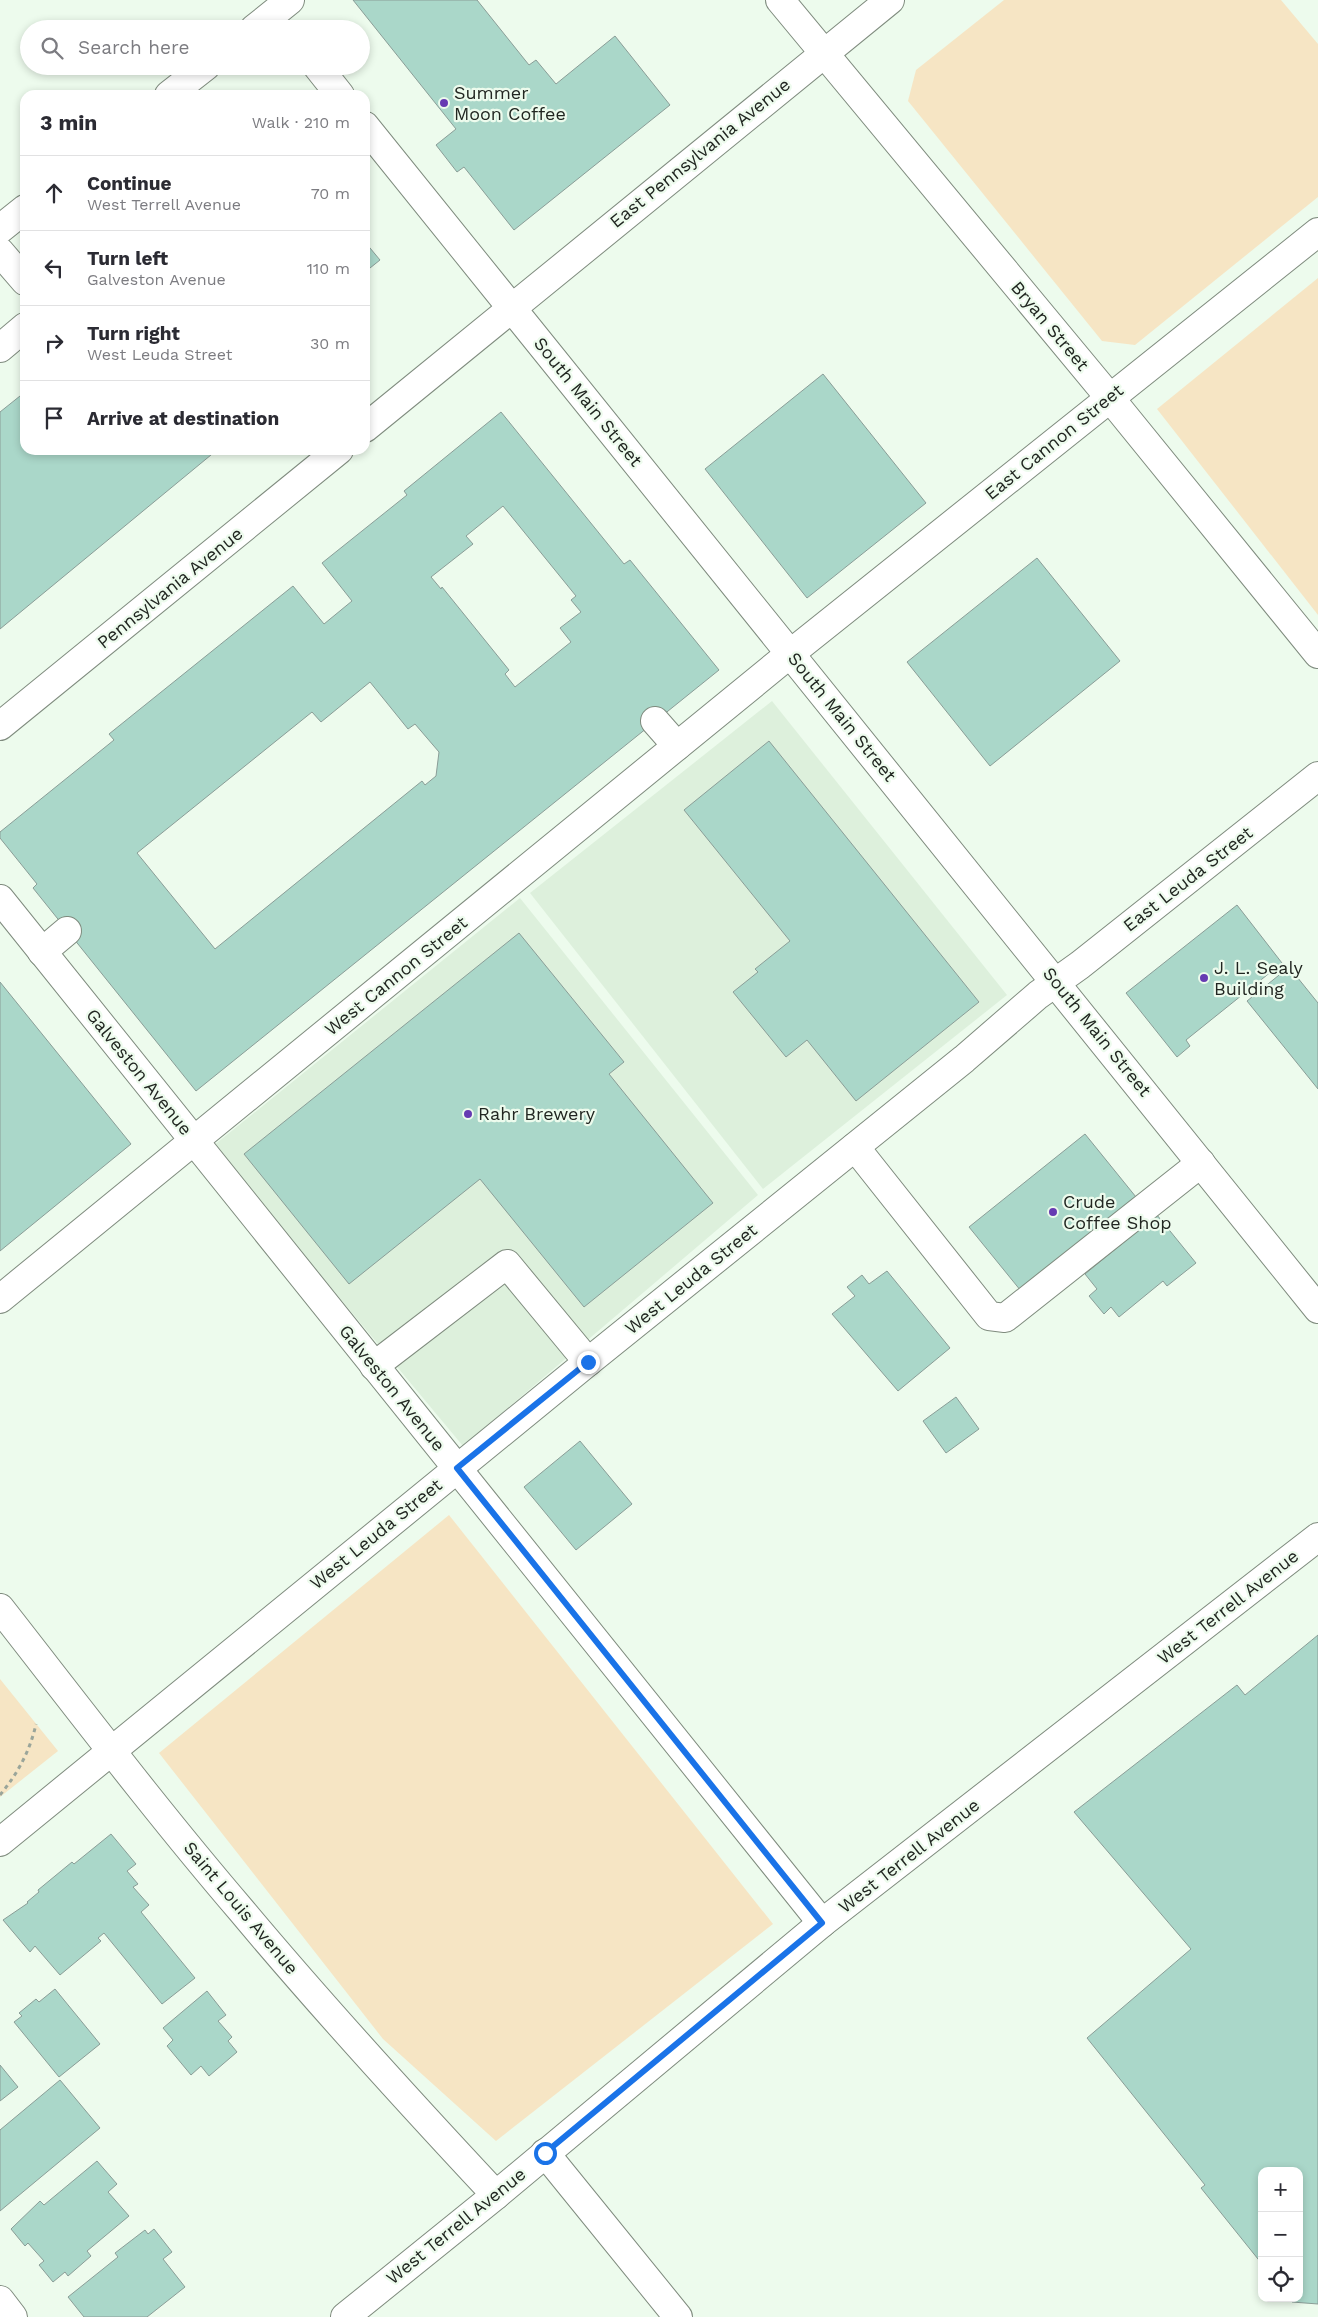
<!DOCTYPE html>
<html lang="en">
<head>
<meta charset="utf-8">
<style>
  :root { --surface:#fff; --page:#f2f2f3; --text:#2b2b33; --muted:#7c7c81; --line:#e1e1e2 }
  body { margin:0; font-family:"Work Sans",sans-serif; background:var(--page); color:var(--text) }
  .controls { position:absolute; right:15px; bottom:15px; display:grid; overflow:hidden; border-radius:10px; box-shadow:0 2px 8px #0003 }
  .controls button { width:45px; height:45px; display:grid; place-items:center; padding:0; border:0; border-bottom:1px solid var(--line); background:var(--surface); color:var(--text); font:25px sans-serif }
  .stop { position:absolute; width:15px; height:15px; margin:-11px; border:4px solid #1a73e8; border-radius:50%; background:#fff }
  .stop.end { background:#1a73e8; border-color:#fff; box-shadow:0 1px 5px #0008 }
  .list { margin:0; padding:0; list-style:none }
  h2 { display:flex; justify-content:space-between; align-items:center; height:65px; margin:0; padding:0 20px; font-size:21px }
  h2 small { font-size:16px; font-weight:400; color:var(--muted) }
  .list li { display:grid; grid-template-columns:32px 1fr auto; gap:15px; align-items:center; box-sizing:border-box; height:75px; padding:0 20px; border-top:1px solid var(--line) }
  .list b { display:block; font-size:19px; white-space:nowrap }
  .list p { margin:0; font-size:16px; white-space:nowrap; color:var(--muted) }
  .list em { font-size:16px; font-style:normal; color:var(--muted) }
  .icon { flex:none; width:28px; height:28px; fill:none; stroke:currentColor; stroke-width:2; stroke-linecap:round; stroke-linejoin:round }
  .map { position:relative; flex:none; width:1318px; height:2317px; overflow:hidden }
  .search { position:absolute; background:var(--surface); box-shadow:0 2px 8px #0003; left:20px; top:20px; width:350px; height:55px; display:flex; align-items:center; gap:12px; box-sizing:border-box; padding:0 18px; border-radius:28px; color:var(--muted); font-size:19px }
  .panel { position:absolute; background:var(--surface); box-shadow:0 2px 8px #0003; left:20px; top:90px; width:350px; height:365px; border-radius:15px }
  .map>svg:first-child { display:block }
  .built { fill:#ddf0dc }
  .green { fill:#f6e5c4 }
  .building { fill:#aad7c9; stroke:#8a9d97; fill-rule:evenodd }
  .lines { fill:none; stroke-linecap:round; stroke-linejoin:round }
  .minor-casing { stroke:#7f8b7e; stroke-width:30 }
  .path { stroke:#9aa59a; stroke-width:3; stroke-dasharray:4 4; stroke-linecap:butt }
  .minor { stroke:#fff; stroke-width:28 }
  .route { stroke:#1a73e8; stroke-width:6 }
  .poi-dot { fill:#663ab2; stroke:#edfbed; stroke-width:2 }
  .labels { text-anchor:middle; stroke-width:4.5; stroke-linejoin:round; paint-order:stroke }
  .poi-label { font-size:18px; fill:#212621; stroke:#edfbed; text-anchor:start }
  .street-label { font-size:18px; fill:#212621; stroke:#edfbed }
</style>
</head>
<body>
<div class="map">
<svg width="1318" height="2317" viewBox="0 0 1318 2317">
  <rect width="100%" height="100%" fill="#edfbed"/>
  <g class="built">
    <polygon points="772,701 1007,995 763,1189 530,893"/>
    <polygon points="520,898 758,1195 463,1446 213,1146"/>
  </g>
  <g class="green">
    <polygon points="1004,0 1281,0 1318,44 1318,197 1135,345 1102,341 908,101 916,70"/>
    <polygon points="1318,278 1318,615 1157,409"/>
    <polygon points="449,1515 773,1924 496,2141 383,2039 159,1753"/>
    <polygon points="0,1679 58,1751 0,1797"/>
  </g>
  <g class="building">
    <polygon points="353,0 477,0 529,65 536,60 556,84 615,36 670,105 514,230 464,167 457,172 436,145 456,129"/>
    <polygon points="365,242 380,260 365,272"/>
    <polygon points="823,374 926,503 807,598 705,469"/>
    <polygon points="25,392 25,450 217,450 0,629 0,412"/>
    <path d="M501,412L624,564L630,560L719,670L196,1091L33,888L37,884L0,838V832L114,740L109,734L293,586L324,624L352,601L322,563L407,495L404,491ZM503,506L576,596L571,600L581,612L560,628L571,642L515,687L505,674L509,670L442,587L441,589L431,577L473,544L466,536ZM370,682L408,729L415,724L439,752L436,776L425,785L422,781L215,949L137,853L312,712L321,722Z"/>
    <polygon points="1037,558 1120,661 990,766 907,662"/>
    <polygon points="769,741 979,1002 856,1101 807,1040 786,1057 733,992 758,972 755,969 790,941 684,810"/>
    <polygon points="1237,905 1282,963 1186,1040 1190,1046 1177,1057 1126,993"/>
    <polygon points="519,933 624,1062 609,1074 713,1203 584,1307 480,1179 349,1284 244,1154"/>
    <polygon points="1289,967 1318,1003 1318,1089 1247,1001"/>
    <polygon points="0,982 131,1144 0,1251"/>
    <polygon points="1085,1134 1136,1197 1021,1291 969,1227"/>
    <polygon points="1157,1215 1196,1263 1167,1286 1163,1281 1119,1317 1111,1307 1104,1314 1089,1296 1097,1289 1085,1274"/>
    <polygon points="887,1271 950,1348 898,1391 832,1314 855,1296 847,1287 862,1275 869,1284"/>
    <polygon points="956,1397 979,1429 946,1453 923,1421"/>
    <polygon points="580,1441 632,1504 576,1550 524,1487"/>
    <polygon points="1318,1635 1318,2304 1292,2302 1289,2298 1299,2298 1299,2171 1262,2171 1262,2264 1201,2188 1205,2185 1087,2038 1191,1949 1074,1812 1237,1685 1245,1695"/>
    <polygon points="111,1834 136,1864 127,1871 138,1884 133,1887 149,1905 141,1912 195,1978 162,2004 104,1933 98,1938 101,1941 60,1975 35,1946 30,1952 3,1920 28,1903 27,1902 39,1892 38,1890 72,1862 74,1864"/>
    <polygon points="55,1989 100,2044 59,2077 14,2022 22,2016 19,2013 36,1999 39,2002"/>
    <polygon points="207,1991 226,2015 218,2021 232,2037 228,2041 237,2052 209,2076 201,2066 191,2075 167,2046 173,2040 163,2028"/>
    <polygon points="0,2065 18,2087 0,2101"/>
    <polygon points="60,2080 100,2128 0,2211 0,2130"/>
    <polygon points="97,2161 117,2184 108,2192 129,2216 87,2251 91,2256 68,2276 65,2272 53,2282 39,2265 44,2261 28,2243 25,2246 11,2229 40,2201 44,2205"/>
    <polygon points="154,2229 172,2252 163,2259 185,2287 147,2317 84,2317 68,2297 118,2257 115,2253 145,2230 148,2234"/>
  </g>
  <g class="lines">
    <g class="minor-casing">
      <g id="minor">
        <polyline points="780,0 1110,398 1318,654"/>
        <polyline points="254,29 290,0"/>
        <polyline points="317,66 340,95"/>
        <polyline points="169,95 206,66"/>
        <polyline points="365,126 1318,1309"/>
        <polyline points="0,229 25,209"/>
        <polyline points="0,252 25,281"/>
        <polyline points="0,348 25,327"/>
        <polyline points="365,428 890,0"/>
        <polyline points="655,721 677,746"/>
        <polyline points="0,726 339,450"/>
        <polyline points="0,899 822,1923"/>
        <polyline points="42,952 67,931"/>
        <polyline points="855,1147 989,1316 1005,1318 1201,1163"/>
        <polyline points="0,1299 791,653 1318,232"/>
        <polyline points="374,1366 507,1264 588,1362"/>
        <path d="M0,1608C79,1709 157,1812 241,1910C323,2008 409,2102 496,2195"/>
        <polyline points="0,1842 588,1362 964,1059 1038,995 1080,965 1318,776"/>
        <polyline points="545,2153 678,2317"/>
        <polyline points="0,2300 13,2317"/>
        <polyline points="345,2317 496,2195 822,1923 1318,1537"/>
      </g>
    </g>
    <path class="path" d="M0,1795C18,1773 30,1751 36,1724"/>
    <use href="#minor" class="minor"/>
  </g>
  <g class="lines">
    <polyline class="route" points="545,2153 822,1923 457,1468 588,1362"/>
  </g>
  <g class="poi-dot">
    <circle cx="444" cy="103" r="5"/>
    <circle cx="1204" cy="978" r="5"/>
    <circle cx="468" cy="1114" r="5"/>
    <circle cx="1053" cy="1212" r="5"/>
  </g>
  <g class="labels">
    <g class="poi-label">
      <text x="454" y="99">Summer<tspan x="454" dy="21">Moon Coffee</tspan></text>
      <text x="1214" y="974">J. L. Sealy<tspan x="1214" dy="21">Building</tspan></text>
      <text x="478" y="1120">Rahr Brewery</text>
      <text x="1063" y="1208">Crude<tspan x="1063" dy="21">Coffee Shop</tspan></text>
    </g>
    <g class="street-label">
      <text transform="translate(700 153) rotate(-39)" y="6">East Pennsylvania Avenue</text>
      <text transform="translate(1050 326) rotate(50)" y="6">Bryan Street</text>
      <text transform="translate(588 402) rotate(51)" y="6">South Main Street</text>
      <text transform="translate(1054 442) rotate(-39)" y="6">East Cannon Street</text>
      <text transform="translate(170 588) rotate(-39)" y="6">Pennsylvania Avenue</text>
      <text transform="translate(842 717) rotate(51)" y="6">South Main Street</text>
      <text transform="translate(1188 879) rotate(-38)" y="6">East Leuda Street</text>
      <text transform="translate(396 976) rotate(-39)" y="6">West Cannon Street</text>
      <text transform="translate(1097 1032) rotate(51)" y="6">South Main Street</text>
      <text transform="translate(139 1072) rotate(51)" y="6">Galveston Avenue</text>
      <text transform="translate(691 1279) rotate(-39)" y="6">West Leuda Street</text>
      <text transform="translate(392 1388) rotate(51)" y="6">Galveston Avenue</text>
      <text transform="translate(376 1534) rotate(-39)" y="6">West Leuda Street</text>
      <text transform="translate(1228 1607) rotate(-38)" y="6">West Terrell Avenue</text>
      <text transform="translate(909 1856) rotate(-38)" y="6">West Terrell Avenue</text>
      <text transform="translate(241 1908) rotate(50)" y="6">Saint Louis Avenue</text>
      <text transform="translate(456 2226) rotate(-39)" y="6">West Terrell Avenue</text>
    </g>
  </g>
</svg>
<div class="controls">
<button>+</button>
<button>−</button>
<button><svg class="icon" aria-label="locate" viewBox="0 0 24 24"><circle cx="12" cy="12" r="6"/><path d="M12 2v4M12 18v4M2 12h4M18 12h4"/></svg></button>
</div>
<div class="stop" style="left:545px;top:2153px"></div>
<div class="stop end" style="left:588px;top:1362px"></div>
<div class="search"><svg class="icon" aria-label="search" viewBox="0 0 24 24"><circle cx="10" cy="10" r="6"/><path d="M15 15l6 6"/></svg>Search here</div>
<section class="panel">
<h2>3 min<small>Walk · 210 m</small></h2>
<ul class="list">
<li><svg class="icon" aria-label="ahead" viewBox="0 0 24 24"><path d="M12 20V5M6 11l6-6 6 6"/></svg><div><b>Continue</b><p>West Terrell Avenue</p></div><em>70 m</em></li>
<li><svg class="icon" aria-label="left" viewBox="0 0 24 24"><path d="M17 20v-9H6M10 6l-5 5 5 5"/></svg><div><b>Turn left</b><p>Galveston Avenue</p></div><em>110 m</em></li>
<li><svg class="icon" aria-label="right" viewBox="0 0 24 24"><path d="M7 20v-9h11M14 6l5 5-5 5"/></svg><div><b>Turn right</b><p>West Leuda Street</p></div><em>30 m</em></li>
<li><svg class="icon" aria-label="arrive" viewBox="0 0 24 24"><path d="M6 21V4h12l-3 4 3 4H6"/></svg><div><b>Arrive at destination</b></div></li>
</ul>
</section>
</div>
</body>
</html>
